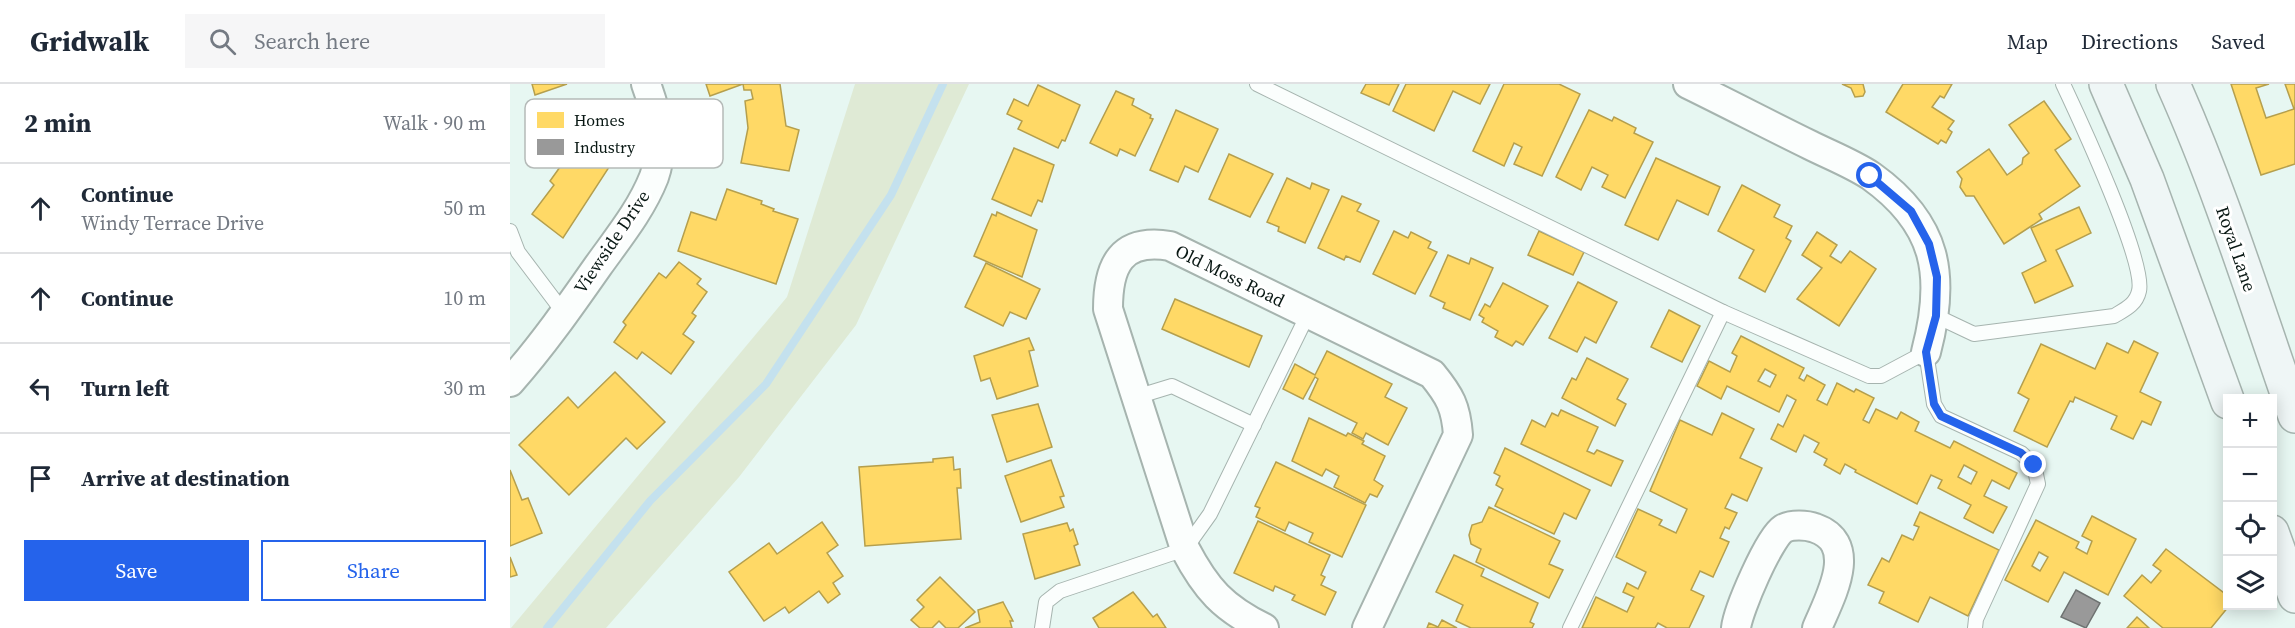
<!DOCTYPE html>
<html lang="en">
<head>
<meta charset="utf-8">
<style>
  :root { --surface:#fff; --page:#f6f6f7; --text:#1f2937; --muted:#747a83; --line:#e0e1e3; --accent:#2563eb }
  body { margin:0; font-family:"Source Serif 4",serif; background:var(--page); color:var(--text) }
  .controls { position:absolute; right:18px; bottom:18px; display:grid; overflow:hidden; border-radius:0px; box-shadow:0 3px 15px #0003 }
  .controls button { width:54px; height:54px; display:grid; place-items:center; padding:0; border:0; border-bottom:2px solid var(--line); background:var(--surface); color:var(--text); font:30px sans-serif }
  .stop { position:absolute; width:18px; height:18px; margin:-14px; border:4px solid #2563eb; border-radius:50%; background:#fff }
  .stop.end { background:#2563eb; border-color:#fff; box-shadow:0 2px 6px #0008 }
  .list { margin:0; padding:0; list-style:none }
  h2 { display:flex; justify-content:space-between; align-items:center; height:78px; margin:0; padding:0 24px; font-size:26px }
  h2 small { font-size:20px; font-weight:400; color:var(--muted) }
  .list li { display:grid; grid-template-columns:39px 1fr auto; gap:18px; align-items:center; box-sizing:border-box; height:90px; padding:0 24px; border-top:2px solid var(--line) }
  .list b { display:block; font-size:22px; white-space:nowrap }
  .list p { margin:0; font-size:20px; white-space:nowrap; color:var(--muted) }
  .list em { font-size:20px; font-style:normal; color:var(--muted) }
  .actions { display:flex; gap:12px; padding:18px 24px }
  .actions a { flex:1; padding:14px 0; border:2px solid var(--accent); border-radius:0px; text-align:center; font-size:21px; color:var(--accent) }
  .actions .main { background:var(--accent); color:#fff }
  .icon { flex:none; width:33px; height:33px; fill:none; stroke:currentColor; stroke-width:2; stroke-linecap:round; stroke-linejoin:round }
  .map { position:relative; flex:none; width:1785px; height:544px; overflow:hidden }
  header { display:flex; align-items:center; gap:36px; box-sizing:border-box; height:84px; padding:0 30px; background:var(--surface); border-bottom:2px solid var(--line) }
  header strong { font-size:28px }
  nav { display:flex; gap:33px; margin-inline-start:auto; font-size:21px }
  .search { width:420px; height:54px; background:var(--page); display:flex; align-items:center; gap:15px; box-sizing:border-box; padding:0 21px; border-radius:0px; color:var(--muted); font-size:22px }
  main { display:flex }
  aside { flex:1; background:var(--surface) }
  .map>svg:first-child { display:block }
  .green { fill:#dfead5 }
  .homes { fill:#ffd966; stroke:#b59f4d; stroke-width:1.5; fill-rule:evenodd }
  .industry { fill:#999; stroke:#6e7271; stroke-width:1.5 }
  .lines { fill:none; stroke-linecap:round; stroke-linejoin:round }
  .stream { stroke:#c4e1ee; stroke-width:8 }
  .service-casing { stroke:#a6b4af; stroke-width:16 }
  .minor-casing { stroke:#a6b4af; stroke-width:32 }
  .secondary-casing { stroke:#a6b4af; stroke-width:36 }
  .service { stroke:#fbfefd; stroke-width:14 }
  .minor { stroke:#fbfefd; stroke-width:28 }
  .secondary { stroke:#eff6f6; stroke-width:33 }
  .route { stroke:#2563eb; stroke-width:8 }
  .labels { text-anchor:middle; stroke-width:6; stroke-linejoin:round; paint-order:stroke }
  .street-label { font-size:18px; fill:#091814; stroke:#fff }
  .key { fill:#fff; stroke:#b5bab8; stroke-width:1.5 }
  .key-label { font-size:16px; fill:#091814 }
</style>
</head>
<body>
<header>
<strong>Gridwalk</strong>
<div class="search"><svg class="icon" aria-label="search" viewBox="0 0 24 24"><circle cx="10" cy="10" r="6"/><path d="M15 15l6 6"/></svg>Search here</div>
<nav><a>Map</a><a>Directions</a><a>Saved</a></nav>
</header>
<main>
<aside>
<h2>2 min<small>Walk · 90 m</small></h2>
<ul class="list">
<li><svg class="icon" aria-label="ahead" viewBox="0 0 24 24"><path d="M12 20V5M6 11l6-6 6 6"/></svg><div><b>Continue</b><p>Windy Terrace Drive</p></div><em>50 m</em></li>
<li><svg class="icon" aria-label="ahead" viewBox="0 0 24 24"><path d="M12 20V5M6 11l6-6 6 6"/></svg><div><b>Continue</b></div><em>10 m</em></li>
<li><svg class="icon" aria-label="left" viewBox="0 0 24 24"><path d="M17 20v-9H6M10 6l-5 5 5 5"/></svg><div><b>Turn left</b></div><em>30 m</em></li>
<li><svg class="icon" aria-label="arrive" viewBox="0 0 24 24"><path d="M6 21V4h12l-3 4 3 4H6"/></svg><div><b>Arrive at destination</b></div></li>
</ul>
<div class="actions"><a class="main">Save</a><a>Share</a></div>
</aside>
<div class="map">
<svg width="1785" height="544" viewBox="0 0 1785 544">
  <rect width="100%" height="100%" fill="#e7f7f2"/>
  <polygon class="green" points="345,0 459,0 346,241 229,393 96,544 1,544 277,213"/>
  <g class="homes">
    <polygon points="22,0 57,0 25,11"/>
    <polygon points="196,0 233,0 200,12"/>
    <polygon points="233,0 270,0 276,42 289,46 279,87 231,79 238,44 235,17 243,15 241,6 234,6"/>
    <polygon points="856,0 889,0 879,21 851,9"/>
    <polygon points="896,0 980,0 970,20 943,7 924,47 883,27"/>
    <polygon points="994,0 1049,0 1070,10 1032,92 1004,80 1012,63 1004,59 994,82 963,67"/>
    <polygon points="1332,0 1353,0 1355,8 1353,12 1345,13 1341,4"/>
    <polygon points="1393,0 1442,0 1434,14 1430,12 1422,23 1444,37 1438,45 1442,48 1436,59 1431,56 1428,60 1376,28"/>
    <polygon points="1721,0 1759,0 1746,4 1756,34 1784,25 1775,0 1785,0 1785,80 1751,91"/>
    <polygon points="528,1 570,21 555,57 552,56 548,64 508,45 512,37 497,30 504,15 518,22"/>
    <polygon points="606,7 624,15 622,21 641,31 640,34 643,35 625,72 610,65 607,72 580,59"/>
    <polygon points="1534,17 1561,55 1545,66 1570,102 1529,130 1532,135 1494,160 1464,112 1456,112 1450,103 1452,95 1447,88 1479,65 1497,91 1512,80 1513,74 1519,69 1499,41"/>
    <polygon points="666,26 708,45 688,88 675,82 668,98 640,86"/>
    <polygon points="1079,26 1102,37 1104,33 1126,44 1124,49 1143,58 1115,114 1092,103 1098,91 1082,83 1071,106 1046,93"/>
    <polygon points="88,30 105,74 53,154 22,130 44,101 40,97 60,69 51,41"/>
    <polygon points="504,64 544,81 532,118 528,116 521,132 482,115"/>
    <polygon points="719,70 763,90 740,133 699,115"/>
    <polygon points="1146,74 1210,103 1198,131 1167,116 1148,156 1115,141"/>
    <polygon points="777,94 800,105 802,99 819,106 795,159 768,147 769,143 757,138"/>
    <polygon points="1232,101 1270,121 1264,133 1282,142 1276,154 1281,157 1255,208 1229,194 1244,166 1208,147"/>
    <polygon points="217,105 252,117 251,120 264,125 263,127 288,135 266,200 168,167 181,128 206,136"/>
    <polygon points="832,112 851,120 847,127 869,137 850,178 836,172 834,176 808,164"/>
    <polygon points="1569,123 1581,149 1546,166 1563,202 1525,219 1512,189 1536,177 1521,144"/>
    <polygon points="487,128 527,146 512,193 464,172 482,130 486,132"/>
    <polygon points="884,147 898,154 901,148 921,158 918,164 927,168 905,210 863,190"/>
    <polygon points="1029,147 1074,168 1063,191 1018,171"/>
    <polygon points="1307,148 1327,161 1320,172 1331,179 1340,167 1366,185 1329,242 1287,215 1312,184 1292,171"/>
    <polygon points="938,171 959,180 961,174 983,184 960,236 933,224 935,219 920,212"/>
    <polygon points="169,178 191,195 187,200 197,208 182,229 186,232 173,250 184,258 161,290 132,268 127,275 104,258 116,241 113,238 149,189 156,194"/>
    <polygon points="476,179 530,205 516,235 500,228 493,242 455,223"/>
    <polygon points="1068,198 1107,218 1086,259 1075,253 1067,268 1039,254"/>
    <polygon points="993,199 1038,222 1013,261 1006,257 1002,262 985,253 988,247 972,238 974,234 969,231 975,220 980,223"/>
    <polygon points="665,215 752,252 739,283 652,245"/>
    <polygon points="1159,226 1190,242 1172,278 1141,263"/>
    <path d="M1231,252L1294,284L1289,294L1294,297L1297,291L1315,301L1307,316L1317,321L1327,299L1344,308L1346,305L1364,314L1353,336L1359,339L1366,325L1387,335L1391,328L1409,338L1405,347L1440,364L1444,357L1507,389L1499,405L1482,396L1474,412L1497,423L1483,449L1454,434L1461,421L1428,404L1432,396L1421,391L1407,420L1345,388L1346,386L1335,380L1330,390L1314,381L1317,375L1304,368L1309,359L1294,351L1286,368L1261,355L1268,340L1273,343L1286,316L1277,311L1269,328L1217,302L1211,315L1187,302L1199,277L1220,288L1227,272L1222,269ZM1255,285L1266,291L1260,303L1248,297ZM1454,381L1467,388L1461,400L1448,393Z"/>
    <polygon points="519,254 524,266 519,267 528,302 487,315 480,294 471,297 464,272"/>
    <polygon points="1624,257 1648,269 1630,308 1651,318 1641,341 1632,337 1623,355 1601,345 1607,332 1565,313 1563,318 1560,317 1537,363 1504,347 1519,315 1508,309 1531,260 1585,285 1597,259 1618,269"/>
    <polygon points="817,267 882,300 875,313 897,324 878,361 856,349 853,355 842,349 847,339 799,315 808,295 805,293 793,315 773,305 785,280 805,291"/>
    <polygon points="1077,274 1118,295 1107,315 1116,320 1105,342 1052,314 1062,294 1066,296"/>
    <polygon points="105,288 155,338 127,365 116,354 59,411 9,361 58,313 68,324"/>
    <polygon points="528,320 542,363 497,378 482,331"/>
    <polygon points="1051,326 1088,343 1077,367 1084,370 1087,366 1113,377 1101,402 1011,360 1022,336 1035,343 1042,329 1048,332"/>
    <polygon points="1212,329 1244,345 1230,374 1252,384 1237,417 1222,410 1215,424 1227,429 1219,445 1215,443 1210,454 1219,458 1203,493 1190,487 1181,506 1194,512 1179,544 1157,544 1148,539 1145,544 1072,544 1086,513 1117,528 1124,513 1113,508 1117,499 1128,505 1136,488 1106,473 1128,425 1152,436 1149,441 1166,449 1177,425 1140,407 1170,336 1202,351"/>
    <polygon points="799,334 836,352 838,349 854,357 852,360 875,372 864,396 873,402 867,413 860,410 855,419 824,403 829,392 816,385 812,392 782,377"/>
    <polygon points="995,364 1080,406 1066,435 1054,429 1044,450 985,422 993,405 986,401 990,392 984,389"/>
    <polygon points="443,373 444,386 450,385 451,404 447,404 451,455 355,462 349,383 423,378 423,375"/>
    <polygon points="541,376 554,412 550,413 554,423 511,438 495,392"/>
    <polygon points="766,378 856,421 832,473 799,458 803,449 779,438 775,447 746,433 750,424 745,422"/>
    <polygon points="0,386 12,416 18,414 32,449 0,462"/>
    <polygon points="979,423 1050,457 1039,480 1053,486 1039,514 966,478 971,465 961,460 959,451 962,441 972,438"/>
    <polygon points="1410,428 1489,466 1458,532 1420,513 1408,538 1369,519 1374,508 1358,501 1372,474 1379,478 1392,451 1403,456 1409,443 1404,441"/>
    <path d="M1582,432L1626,455L1598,511L1554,488L1538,518L1495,496L1526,436L1569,458L1566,464L1577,470L1582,457L1572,452ZM1529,468L1538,473L1530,487L1522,482Z"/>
    <polygon points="748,437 820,471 811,491 815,493 811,501 826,508 815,531 782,516 785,511 765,502 763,507 724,489"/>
    <polygon points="312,438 328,461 317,469 333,492 323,499 330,510 318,519 309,507 279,529 275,523 254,537 219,488 259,459 267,470"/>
    <polygon points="557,439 560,447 563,445 568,460 564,462 570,481 525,495 513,450"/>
    <polygon points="1656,465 1718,512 1719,522 1701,544 1653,544 1614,512 1632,491 1641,499 1651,487 1643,481"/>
    <polygon points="944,471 974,485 971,492 1028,519 1020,538 1024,540 1022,544 961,544 946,537 953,521 926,508"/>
    <polygon points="0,473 7,491 0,493"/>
    <polygon points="430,493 465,528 448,544 436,544 429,537 422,544 410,544 401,536 414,523 407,516"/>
    <polygon points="623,508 643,533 647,530 656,544 589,544 583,534"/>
    <polygon points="493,518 503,537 500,537 502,544 455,544 470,538 468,526"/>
    <polygon points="1627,533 1639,544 1617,544"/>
    <polygon points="932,536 947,544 917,544 919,539 928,543"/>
  </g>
  <polygon class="industry" points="1566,506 1590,519 1576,544 1551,533"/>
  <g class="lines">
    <polyline class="stream" points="37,544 140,417 256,300 381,111 433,0"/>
    <g class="service-casing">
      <g id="service">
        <polyline points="747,0 1213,228 1359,292 1371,292 1416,268 1424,320 1431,332 1511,369 1524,381 1528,400 1466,535 1465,544"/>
        <polyline points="0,147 8,168 54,229"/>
        <path d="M1426,232L1464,250L1604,232C1614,226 1626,221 1629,207C1636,178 1569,34 1553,0"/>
        <polyline points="626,313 662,302 744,341"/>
        <polyline points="532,544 536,518 550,507 675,465 700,430 798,230"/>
        <polyline points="1060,544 1213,228"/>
      </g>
    </g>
    <g class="minor-casing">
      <g id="minor">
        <path d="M1178,0C1219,20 1259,41 1300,61C1320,71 1343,80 1361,92C1428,140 1436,192 1416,268"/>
        <path d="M0,298C32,262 60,222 88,182C108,154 131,126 144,93C155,62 147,30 136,0"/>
        <path d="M754,544C713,524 696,505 675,465L598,225C598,181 611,154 660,162L922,290C940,312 946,323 948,351L857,544"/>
        <path d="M1226,544C1228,526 1259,454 1273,445C1281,440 1297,441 1305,444C1351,460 1319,515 1307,544"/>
      </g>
    </g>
    <g class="secondary-casing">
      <g id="secondary">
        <polyline points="1596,0 1637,95 1718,318"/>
        <path d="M1663,0C1711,107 1746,221 1785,332"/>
        <polyline points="1762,448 1785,512"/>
      </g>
    </g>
    <use href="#service" class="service"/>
    <use href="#minor" class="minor"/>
    <use href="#secondary" class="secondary"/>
  </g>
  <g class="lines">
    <polyline class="route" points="1360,92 1401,127 1419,160 1427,193 1426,232 1416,268 1424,320 1431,332 1511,369 1524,381"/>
  </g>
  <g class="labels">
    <g class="street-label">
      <text transform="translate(102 158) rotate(-56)" y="6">Viewside Drive</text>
      <text transform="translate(1726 165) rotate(71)" y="6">Royal Lane</text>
      <text transform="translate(720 192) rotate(26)" y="6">Old Moss Road</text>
    </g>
  </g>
  <rect x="15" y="15" width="198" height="69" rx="9" class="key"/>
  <rect x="27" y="28" width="27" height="16" fill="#ffd966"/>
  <rect x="27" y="55" width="27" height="16" fill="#999"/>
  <g class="key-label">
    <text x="64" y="42">Homes</text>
    <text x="64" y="69">Industry</text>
  </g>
</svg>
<div class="controls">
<button>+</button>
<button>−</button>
<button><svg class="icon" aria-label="locate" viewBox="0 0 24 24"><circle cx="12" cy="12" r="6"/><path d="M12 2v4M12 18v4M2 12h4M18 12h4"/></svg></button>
<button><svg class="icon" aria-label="layers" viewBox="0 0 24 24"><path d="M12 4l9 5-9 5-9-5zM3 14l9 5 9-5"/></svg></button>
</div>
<div class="stop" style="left:1360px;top:92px"></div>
<div class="stop end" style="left:1524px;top:381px"></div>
</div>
</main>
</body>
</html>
